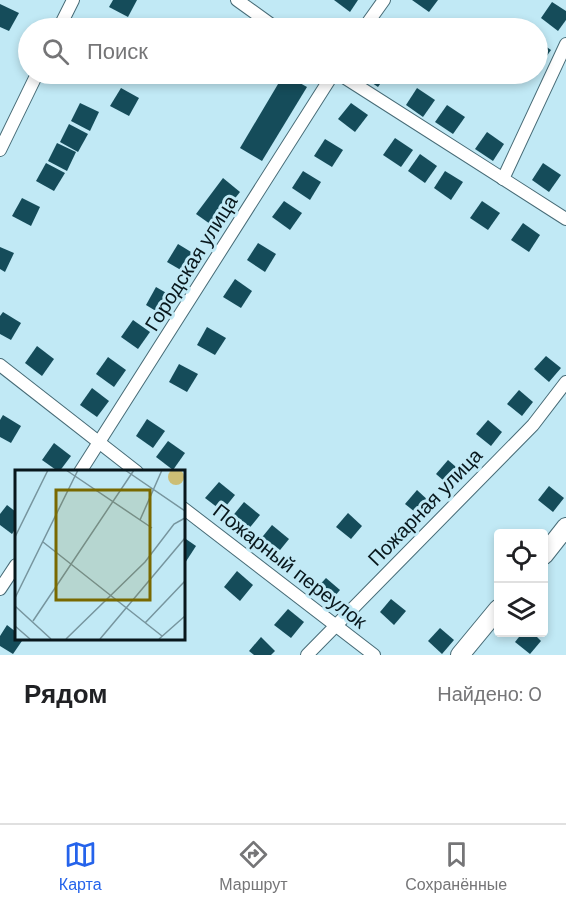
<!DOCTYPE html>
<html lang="ru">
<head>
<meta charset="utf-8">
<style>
  :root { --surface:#fff; --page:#f2f2f2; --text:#202124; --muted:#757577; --line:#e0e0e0; --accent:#2563eb }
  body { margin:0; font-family:"DM Sans",sans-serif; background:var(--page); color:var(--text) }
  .controls { position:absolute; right:18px; bottom:18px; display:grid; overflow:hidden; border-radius:6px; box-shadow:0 3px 9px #0003 }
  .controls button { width:54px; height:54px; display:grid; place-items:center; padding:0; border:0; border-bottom:2px solid var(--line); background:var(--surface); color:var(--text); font:30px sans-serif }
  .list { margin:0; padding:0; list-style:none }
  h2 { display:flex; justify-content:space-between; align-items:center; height:78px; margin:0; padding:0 24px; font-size:26px }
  h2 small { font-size:20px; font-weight:400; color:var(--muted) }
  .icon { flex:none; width:33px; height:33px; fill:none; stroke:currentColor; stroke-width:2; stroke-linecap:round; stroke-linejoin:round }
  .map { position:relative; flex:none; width:566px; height:655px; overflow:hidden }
  .search { position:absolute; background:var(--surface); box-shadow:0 3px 9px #0003; left:18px; right:18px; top:18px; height:66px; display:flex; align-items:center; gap:15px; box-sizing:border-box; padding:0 21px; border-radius:33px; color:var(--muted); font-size:22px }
  .sheet { height:168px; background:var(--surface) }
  nav { display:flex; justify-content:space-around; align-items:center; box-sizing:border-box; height:84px; border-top:2px solid var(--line); background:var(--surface); font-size:16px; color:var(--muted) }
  nav a { display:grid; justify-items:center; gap:3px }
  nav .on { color:var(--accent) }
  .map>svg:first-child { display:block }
  .building { fill:#154c5a }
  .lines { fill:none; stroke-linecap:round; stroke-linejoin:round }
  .street-casing { stroke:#476b76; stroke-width:14 }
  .secondary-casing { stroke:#476b76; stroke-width:20 }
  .street { stroke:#fff; stroke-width:12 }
  .secondary { stroke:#fff; stroke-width:18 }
  .labels { text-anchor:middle; stroke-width:6; stroke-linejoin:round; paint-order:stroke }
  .street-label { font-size:20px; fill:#08171c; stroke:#c1e9f5 }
  .inset-road { fill:none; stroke:#77959e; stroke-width:1.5 }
  .view { fill:#796900; fill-opacity:0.15; stroke:#796900; stroke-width:3 }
  .inset-edge { fill:none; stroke:#08171c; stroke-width:3 }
</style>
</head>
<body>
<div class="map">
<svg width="566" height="655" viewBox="0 0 566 655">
  <rect width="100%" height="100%" fill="#c1e9f5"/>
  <g class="building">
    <polygon points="113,0 137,0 128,17 109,7"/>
    <polygon points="334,0 358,0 350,12"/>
    <polygon points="412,0 438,0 429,12"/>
    <polygon points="552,2 566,11 566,20 558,31 541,18"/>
    <polygon points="0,4 19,13 9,31 0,27"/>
    <polygon points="321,19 333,28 314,28"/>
    <polygon points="538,41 551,50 539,67 538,66"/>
    <polygon points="284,74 307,87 262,161 240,148"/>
    <polygon points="359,74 387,74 378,87"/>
    <polygon points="121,88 139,98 129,116 110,106"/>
    <polygon points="417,88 435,100 423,117 406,105"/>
    <polygon points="80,103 99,112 90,131 71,121"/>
    <polygon points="351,103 368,115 355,132 338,119"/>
    <polygon points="447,105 465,117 453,134 435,122"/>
    <polygon points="69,124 88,134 78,152 60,142"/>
    <polygon points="487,132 504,144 493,161 475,149"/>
    <polygon points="395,138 413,150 401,167 383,155"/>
    <polygon points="325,139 343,150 332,167 314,156"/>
    <polygon points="57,143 76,152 67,171 48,161"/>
    <polygon points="420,154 437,166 425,183 408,171"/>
    <polygon points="46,163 65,173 54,191 36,181"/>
    <polygon points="543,163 561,175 549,192 532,180"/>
    <polygon points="303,171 321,182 310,200 292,188"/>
    <polygon points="445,171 463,182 451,200 434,188"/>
    <polygon points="223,178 240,192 213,226 196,214"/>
    <polygon points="22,198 40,207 31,226 12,216"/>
    <polygon points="284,201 302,213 290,230 272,217"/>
    <polygon points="482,201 500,213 488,230 470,218"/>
    <polygon points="523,223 540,235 529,252 511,240"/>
    <polygon points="258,243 276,254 265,272 247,260"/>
    <polygon points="178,244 196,255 186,273 167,262"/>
    <polygon points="0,247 14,253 5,272 0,269"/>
    <polygon points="235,279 252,291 241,308 223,297"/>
    <polygon points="156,287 175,298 164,316 146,305"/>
    <polygon points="3,312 21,323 11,340 0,334 0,316"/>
    <polygon points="133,320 150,332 138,349 121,337"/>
    <polygon points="207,327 226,338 215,355 197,345"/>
    <polygon points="37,346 54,359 42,376 25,363"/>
    <polygon points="546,356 561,368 549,382 534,369"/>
    <polygon points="108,357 126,370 114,387 96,374"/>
    <polygon points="179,364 198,374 187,392 169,382"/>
    <polygon points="92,388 109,401 97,417 80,405"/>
    <polygon points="519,390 533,402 522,416 507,404"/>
    <polygon points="3,415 21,426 11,443 0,437 0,420"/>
    <polygon points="147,419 165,431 153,448 136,436"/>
    <polygon points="488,420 502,432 491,446 476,434"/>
    <polygon points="168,441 185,453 173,470 156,457"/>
    <polygon points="54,443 71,456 59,472 42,460"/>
    <polygon points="448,460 463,473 451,487 436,474"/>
    <polygon points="219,482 235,495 222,511 205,498"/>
    <polygon points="549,486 564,498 553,512 538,500"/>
    <polygon points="417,490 431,503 420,516 405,504"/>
    <polygon points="244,502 260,515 247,531 231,518"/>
    <polygon points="7,505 16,512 16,528 12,534 0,525 0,514"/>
    <polygon points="348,513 362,526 351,539 336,527"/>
    <polygon points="272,525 289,539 276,555 259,541"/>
    <polygon points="183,537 196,546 185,563 183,562"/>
    <polygon points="237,571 253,585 240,601 224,587"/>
    <polygon points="326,578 340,590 328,604 314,591"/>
    <polygon points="391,599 406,611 394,625 380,612"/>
    <polygon points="288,609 304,622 291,638 274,625"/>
    <polygon points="7,625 16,632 16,638 24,638 13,654 0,646 0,636"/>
    <polygon points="440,628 454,640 442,654 428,641"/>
    <polygon points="523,632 532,632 541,641 530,654 515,642"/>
    <polygon points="261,637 275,651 271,655 254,655 249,651"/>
  </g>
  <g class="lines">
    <g class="street-casing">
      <g id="street">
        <polyline points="237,0 276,28"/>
        <polyline points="59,28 73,0"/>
        <polyline points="364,28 384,0"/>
        <polyline points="339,74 566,219"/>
        <polyline points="0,150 37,74"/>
        <polyline points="503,179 566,44"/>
        <polyline points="0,365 137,472"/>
        <polyline points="80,472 333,74"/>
        <polyline points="183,508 374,655"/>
        <polyline points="0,589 16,565"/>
        <polyline points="307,655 533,425 566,382"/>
      </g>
    </g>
    <g class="secondary-casing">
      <g id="secondary">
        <polyline points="544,555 566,527"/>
        <polyline points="460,655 498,609"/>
      </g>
    </g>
    <use href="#street" class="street"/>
    <use href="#secondary" class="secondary"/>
  </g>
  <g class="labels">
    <g class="street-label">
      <text transform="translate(191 263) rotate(-58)" y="7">Городская улица</text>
      <text transform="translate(425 507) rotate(-46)" y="7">Пожарная улица</text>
      <text transform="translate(290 566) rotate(38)" y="7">Пожарный переулок</text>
    </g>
  </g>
  <g transform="translate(15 470)">
    <rect width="170" height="170" fill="#c1e9f5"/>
    <path d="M153 7a8 8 0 1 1 16 0a8 8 0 1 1-16 0Z" fill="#ccbe75"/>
    <path class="inset-road" d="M51,0L137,58M110,0L170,41M125,50L147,0M0,67L33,0M28,72L147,166M0,128L63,0M0,136L36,169M18,151L119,0M130,153L170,111M0,156L15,169M51,169L130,92L159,54L170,48M85,169L170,68M144,169L170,146"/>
    <path class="view" d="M41,20H135V130H41Z"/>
    <rect width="170" height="170" class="inset-edge"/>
  </g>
</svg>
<div class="controls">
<button><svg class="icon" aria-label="locate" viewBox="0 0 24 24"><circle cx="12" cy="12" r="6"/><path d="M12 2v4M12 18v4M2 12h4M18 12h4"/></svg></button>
<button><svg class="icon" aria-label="layers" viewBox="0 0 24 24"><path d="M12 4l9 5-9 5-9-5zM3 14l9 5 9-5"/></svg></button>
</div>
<div class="search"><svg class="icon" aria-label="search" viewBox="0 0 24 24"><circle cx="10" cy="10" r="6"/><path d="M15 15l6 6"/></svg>Поиск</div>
</div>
<section class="sheet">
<h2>Рядом<small>Найдено: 0</small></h2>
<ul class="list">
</ul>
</section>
<nav>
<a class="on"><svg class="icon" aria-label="map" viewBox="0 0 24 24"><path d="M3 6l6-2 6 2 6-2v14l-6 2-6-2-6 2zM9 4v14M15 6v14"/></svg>Карта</a>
<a><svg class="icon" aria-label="directions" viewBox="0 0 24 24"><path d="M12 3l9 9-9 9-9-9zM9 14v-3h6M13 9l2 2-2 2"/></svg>Маршрут</a>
<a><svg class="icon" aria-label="saved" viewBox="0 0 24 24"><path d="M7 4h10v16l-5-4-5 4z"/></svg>Сохранённые</a>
</nav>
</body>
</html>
